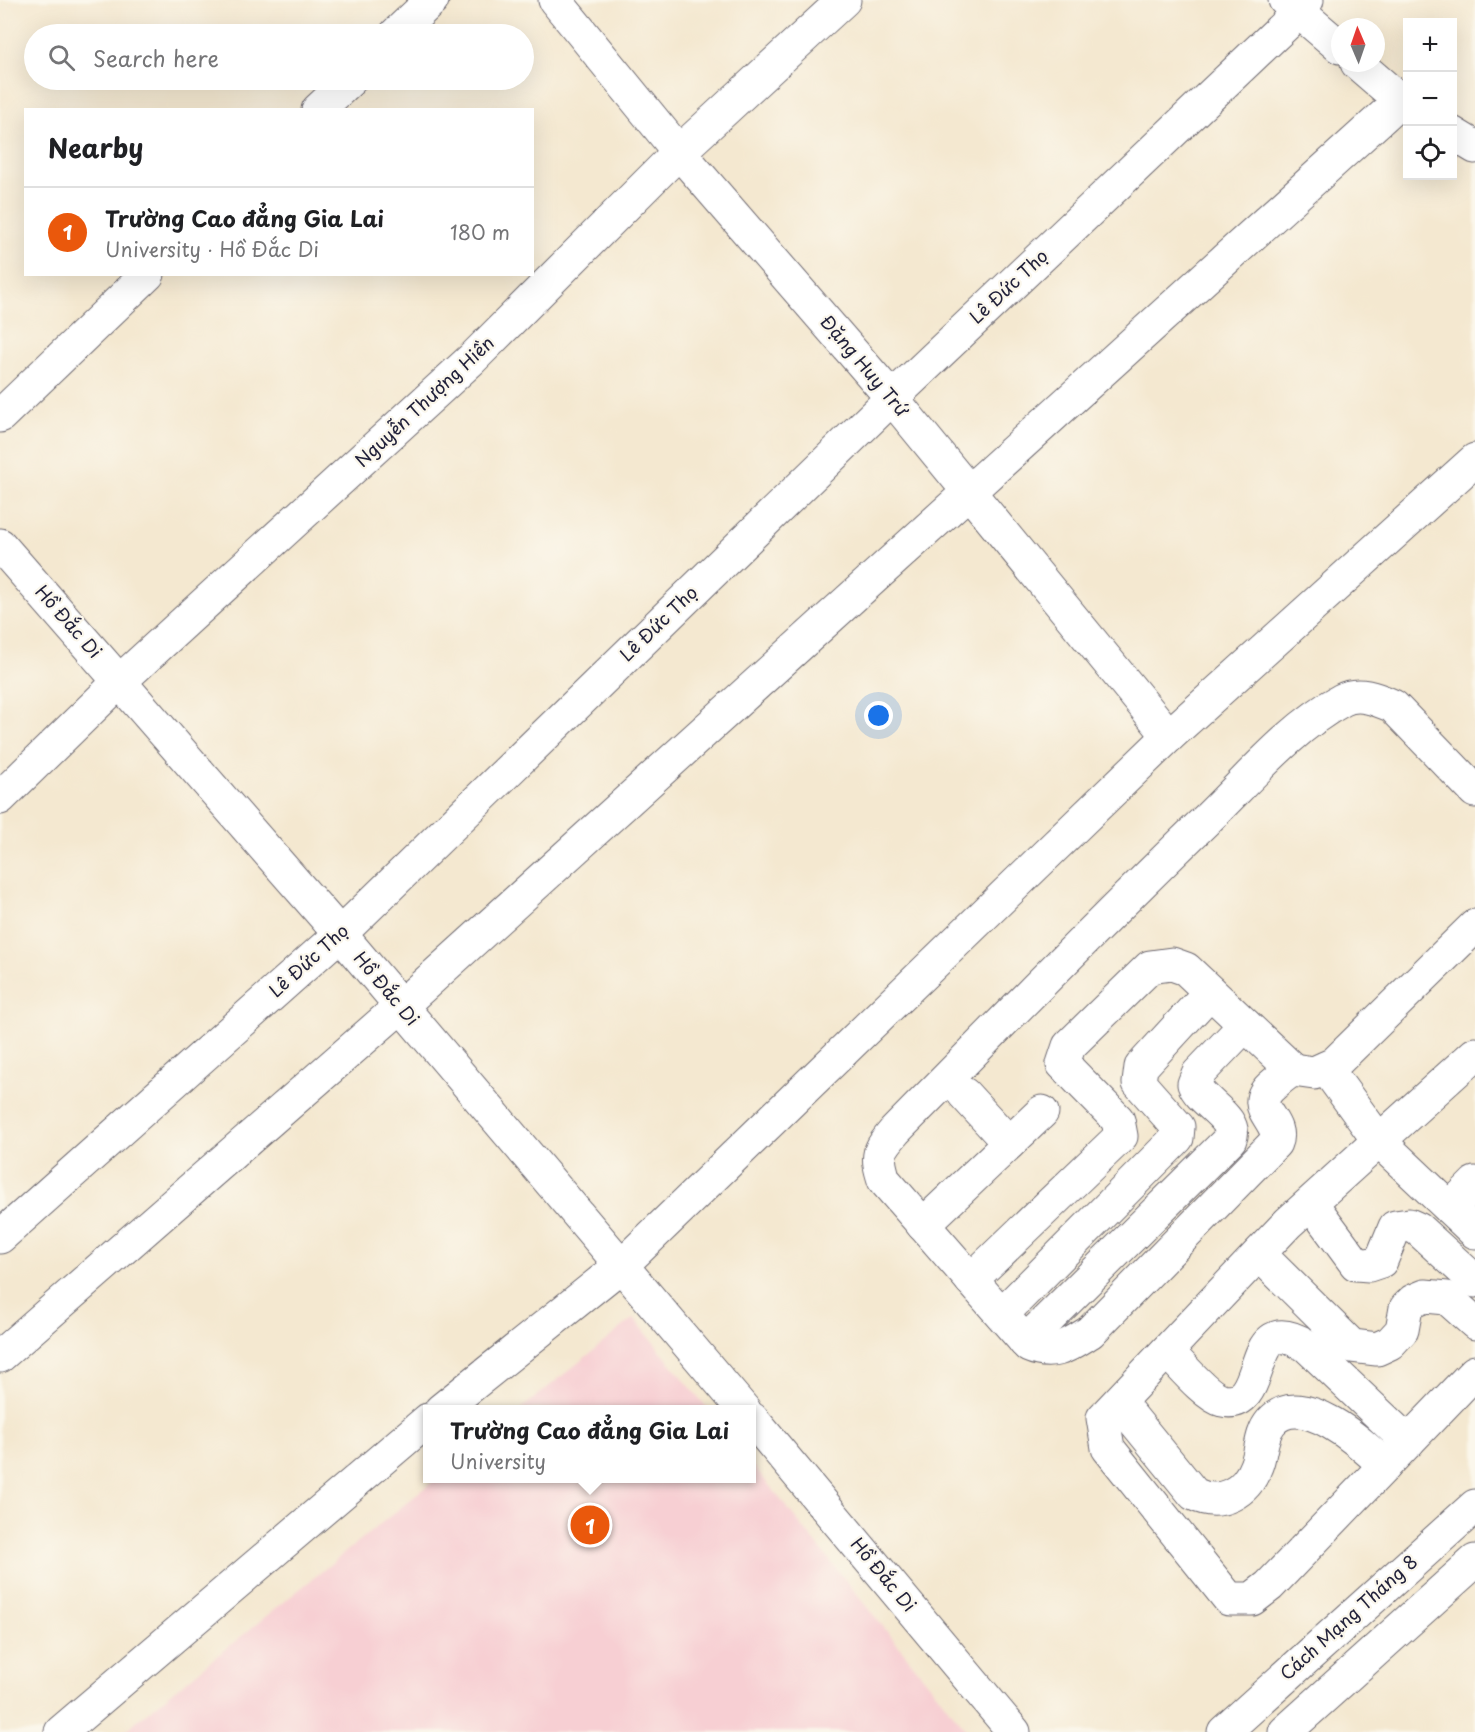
<!DOCTYPE html>
<html lang="en">
<head>
<meta charset="utf-8">
<style>
  :root { --surface:#fff; --page:#f2f2f2; --text:#202124; --muted:#757577; --line:#e0e0e0; --accent:#ea580c }
  body { margin:0; font-family:"Playpen Sans",sans-serif; background:var(--page); color:var(--text) }
  .controls { position:absolute; right:18px; top:18px; display:grid; overflow:hidden; border-radius:0px; box-shadow:0 6px 24px #0002 }
  .controls button { width:54px; height:54px; display:grid; place-items:center; padding:0; border:0; border-bottom:2px solid var(--line); background:var(--surface); color:var(--text); font:30px sans-serif }
  .compass { position:absolute; left:1331px; top:18px; width:54px; height:54px; border-radius:50%; background:var(--surface); box-shadow:0 6px 24px #0002; rotate:358deg }
  .you { position:absolute; left:879px; top:716px; width:21px; height:21px; margin:-15px; border:4px solid #fff; border-radius:50%; background:#1a73e8; box-shadow:0 0 0 9px #1a73e833 }
  .badge { display:grid; place-items:center; width:39px; height:39px; border-radius:50%; background:var(--accent); color:#fff; font-size:20px; font-weight:700 }
  .pin { position:absolute; translate:-50% -50%; border:3px solid #fff; box-shadow:0 2px 6px #0006 }
  .popup { position:absolute; left:423px; top:1405px; width:333px; height:78px; box-sizing:border-box; display:grid; place-content:center; border-radius:0px; background:var(--surface); filter:drop-shadow(0 2px 4px #0005); font-size:20px; white-space:nowrap; color:var(--muted) }
  .popup b { font-size:22px; color:var(--text) }
  .popup::after { content:''; position:absolute; left:50%; top:100%; margin-left:-12px; border:12px solid transparent; border-top-color:var(--surface) }
  .list { margin:0; padding:0; list-style:none }
  h2 { display:flex; justify-content:space-between; align-items:center; height:78px; margin:0; padding:0 24px; font-size:26px }
  h2 small { font-size:20px; font-weight:400; color:var(--muted) }
  .list li { display:grid; grid-template-columns:39px 1fr auto; gap:18px; align-items:center; box-sizing:border-box; height:90px; padding:0 24px; border-top:2px solid var(--line) }
  .list b { display:block; font-size:22px; white-space:nowrap }
  .list p { margin:0; font-size:20px; white-space:nowrap; color:var(--muted) }
  .list em { font-size:20px; font-style:normal; color:var(--muted) }
  .icon { flex:none; width:33px; height:33px; fill:none; stroke:currentColor; stroke-width:2; stroke-linecap:round; stroke-linejoin:round }
  .map { position:relative; flex:none; width:1475px; height:1732px; overflow:hidden }
  .search { position:absolute; background:var(--surface); box-shadow:0 6px 24px #0002; left:24px; top:24px; width:510px; height:66px; display:flex; align-items:center; gap:15px; box-sizing:border-box; padding:0 21px; border-radius:33px; color:var(--muted); font-size:22px }
  .panel { position:absolute; background:var(--surface); box-shadow:0 6px 24px #0002; left:24px; top:108px; width:510px; height:168px; border-radius:0px }
  .map>svg:first-child { display:block }
  .built { fill:#f7cfd3 }
  .lines { fill:none; stroke-linecap:round; stroke-linejoin:round }
  .minor-casing { stroke:#6c676f; stroke-width:35 }
  .major-casing { stroke:#6c676f; stroke-width:35 }
  .minor { stroke:#fff; stroke-width:33 }
  .major { stroke:#fff; stroke-width:33 }
  .labels { text-anchor:middle; stroke-width:4.5; stroke-linejoin:round; paint-order:stroke }
  .street-label { font-size:18px; fill:#22223b; stroke:#fbf7ec }
</style>
</head>
<body>
<div class="map">
<svg width="1475" height="1732" viewBox="0 0 1475 1732">
  <rect width="100%" height="100%" fill="#fbf7ec"/>
  <filter id="ink" filterUnits="userSpaceOnUse"><feTurbulence type="fractalNoise" baseFrequency=".0167" numOctaves="2"/><feDisplacementMap in="SourceGraphic" scale="12" xChannelSelector="R" yChannelSelector="G"/><feConvolveMatrix kernelMatrix="1 2 1 2 8 2 1 2 1" color-interpolation-filters="sRGB"/></filter>
  <filter id="wash" filterUnits="userSpaceOnUse"><feTurbulence type="fractalNoise" baseFrequency=".008" numOctaves="4" result="noise"/><feDisplacementMap in="SourceGraphic" scale="24" xChannelSelector="R" yChannelSelector="G"/><feGaussianBlur stdDeviation="1.35" result="paint"/><feColorMatrix in="noise" values="0 0 0 0 0 0 0 0 0 0 0 0 0 0 0 0 0 1.4 0 .05"/><feComposite in="paint" operator="in"/></filter>
  <g filter="url(#wash)">
    <rect width="100%" height="100%" fill="#f4e8d0"/>
    <g class="built">
      <polygon points="634,1318 708,1409 521,1409"/>
      <polygon points="752,1464 968,1732 123,1732 436,1479 752,1478"/>
    </g>
  </g>
  <g filter="url(#ink)">
    <g class="lines">
      <g class="minor-casing">
        <g id="minor">
          <polyline points="555,0 679,152 892,398 1169,736"/>
          <polyline points="1285,0 1340,47"/>
          <polyline points="396,34 432,0"/>
          <polyline points="1357,63 1408,107"/>
          <polyline points="318,110 350,80"/>
          <polyline points="1452,133 1475,147"/>
          <polyline points="0,416 148,274"/>
          <polyline points="0,545 340,934 744,1410"/>
          <path d="M1475,791L1393,706C1377,699 1358,691 1342,700C1290,728 1245,783 1203,823C1098,924 997,1028 895,1131C878,1151 876,1155 884,1180L1029,1346C1054,1357 1069,1345 1090,1332L1275,1143C1285,1120 1244,1108 1274,1084C1280,1079 1286,1073 1293,1070L1314,1073L1334,1064L1475,926"/>
          <polyline points="0,798 120,681 472,359 679,152 844,0"/>
          <polyline points="1475,1054 1288,1223 1103,1418 1108,1448 1229,1599 1252,1599 1269,1586 1475,1372"/>
          <polyline points="1326,1068 1379,1141 1475,1232"/>
          <polyline points="964,1094 1009,1143"/>
          <polyline points="1311,1203 1356,1264 1369,1265 1381,1261 1395,1227 1409,1225 1418,1229 1475,1281"/>
          <polyline points="1450,1208 1475,1183"/>
          <polyline points="923,1225 1042,1112"/>
          <polyline points="0,1237 340,934 892,398 1301,10 1307,0"/>
          <polyline points="1259,1254 1352,1346 1377,1349 1390,1343 1402,1330 1406,1308 1413,1301 1425,1296 1447,1298 1475,1323"/>
          <polyline points="971,1280 1121,1136 1118,1120 1063,1064 1069,1046 1150,967 1172,964 1186,969 1293,1070"/>
          <polyline points="1002,1314 1177,1138 1178,1127 1139,1083 1141,1067 1210,992"/>
          <path d="M1025,1342L1230,1139C1239,1118 1201,1103 1194,1084L1198,1074L1245,1025"/>
          <path d="M1167,1351C1179,1363 1206,1396 1222,1400C1272,1411 1242,1306 1307,1346L1408,1442"/>
          <polyline points="0,1356 401,1006 1399,102"/>
          <path d="M1119,1402L1194,1494C1220,1507 1246,1493 1256,1466C1262,1452 1260,1435 1271,1422C1301,1387 1364,1445 1385,1466"/>
          <polyline points="441,1410 623,1264 1169,736 1475,460"/>
          <polyline points="752,1419 1014,1732"/>
          <polyline points="61,1732 428,1420"/>
        </g>
      </g>
      <g class="major-casing">
        <g id="major">
          <polyline points="1224,1732 1475,1506"/>
          <polyline points="1285,1732 1475,1561"/>
        </g>
      </g>
      <use href="#minor" class="minor"/>
      <use href="#major" class="major"/>
    </g>
  </g>
  <g class="labels">
    <g class="street-label">
      <text transform="translate(1009 287) rotate(-43)" y="6">Lê Đức Thọ</text>
      <text transform="translate(864 366) rotate(50)" y="6">Đặng Huy Trứ</text>
      <text transform="translate(425 402) rotate(-43)" y="6">Nguyễn Thượng Hiền</text>
      <text transform="translate(68 622) rotate(49)" y="6">Hồ Đắc Di</text>
      <text transform="translate(659 624) rotate(-44)" y="6">Lê Đức Thọ</text>
      <text transform="translate(309 961) rotate(-42)" y="6">Lê Đức Thọ</text>
      <text transform="translate(386 989) rotate(50)" y="6">Hồ Đắc Di</text>
      <text transform="translate(883 1575) rotate(50)" y="6">Hồ Đắc Di</text>
      <text transform="translate(1349 1618) rotate(-42)" y="6">Cách Mạng Tháng 8</text>
    </g>
  </g>
</svg>
<div class="controls">
<button>+</button>
<button>−</button>
<button><svg class="icon" aria-label="locate" viewBox="0 0 24 24"><circle cx="12" cy="12" r="6"/><path d="M12 2v4M12 18v4M2 12h4M18 12h4"/></svg></button>
</div>
<svg class="compass" viewBox="-18 -18 36 36"><path d="M0-13l5 13h-10z" fill="#e53935"/><path d="M0 13l5-13h-10z" fill="#757577"/></svg>
<div class="you"></div>
<div class="pin badge" style="left:590px;top:1525px">1</div>
<div class="popup"><b>Trường Cao đẳng Gia Lai</b>University</div>
<div class="search"><svg class="icon" aria-label="search" viewBox="0 0 24 24"><circle cx="10" cy="10" r="6"/><path d="M15 15l6 6"/></svg>Search here</div>
<section class="panel">
<h2>Nearby<small></small></h2>
<ul class="list">
<li><span class="badge">1</span><div><b>Trường Cao đẳng Gia Lai</b><p>University · Hồ Đắc Di</p></div><em>180 m</em></li>
</ul>
</section>
</div>
</body>
</html>
